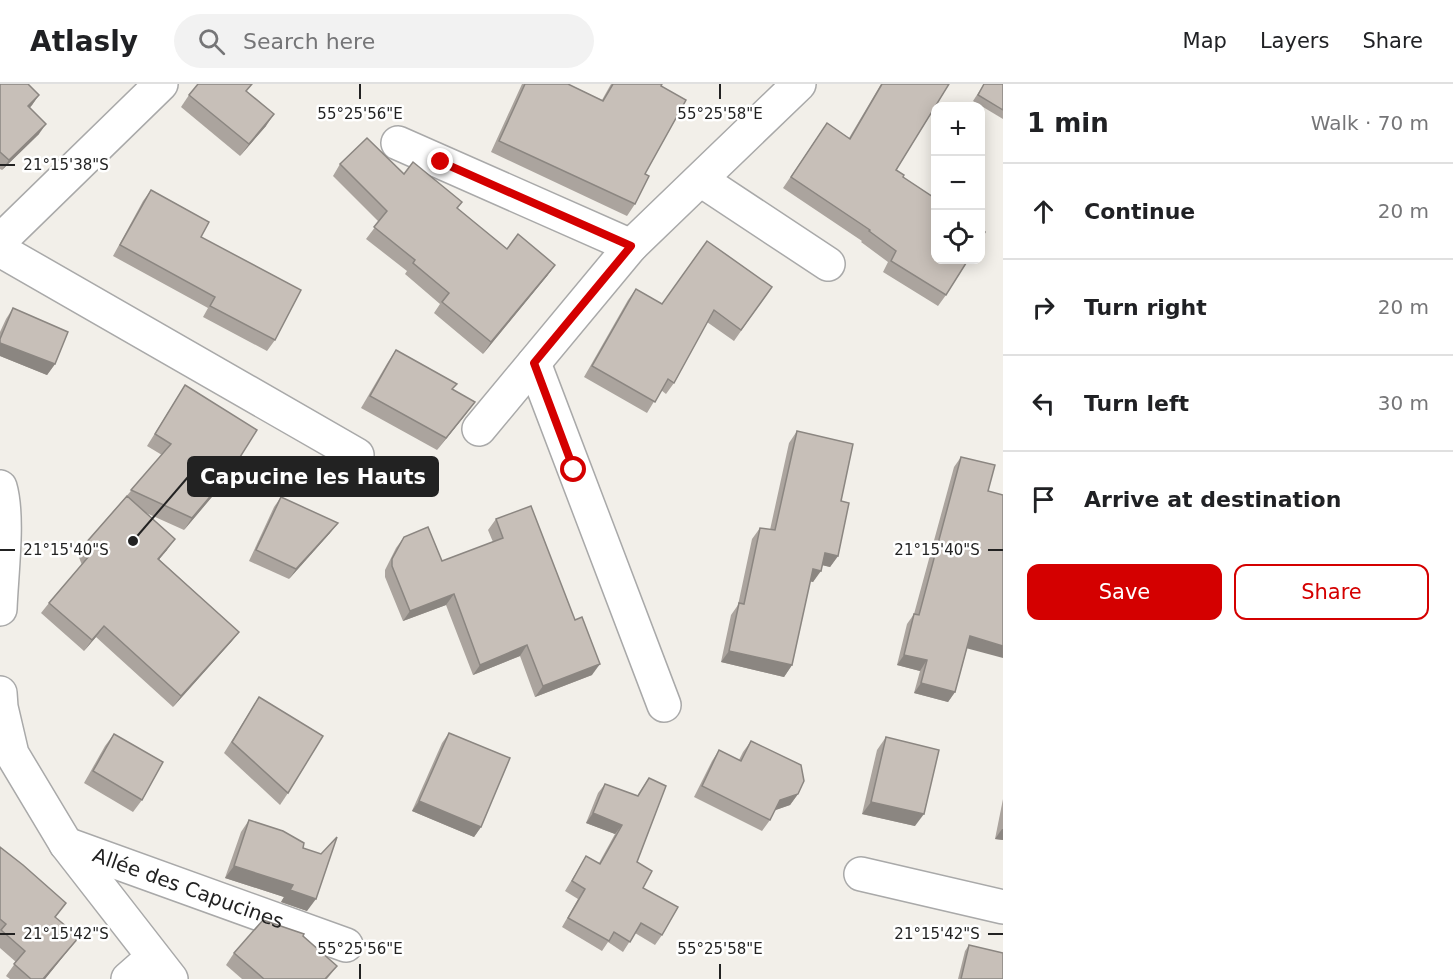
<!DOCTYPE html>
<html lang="en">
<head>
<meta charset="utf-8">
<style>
  :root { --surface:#fff; --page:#f2f2f2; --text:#202124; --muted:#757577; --line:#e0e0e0; --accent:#d40000 }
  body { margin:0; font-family:"DejaVu Sans",sans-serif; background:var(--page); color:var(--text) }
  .controls { position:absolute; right:18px; top:18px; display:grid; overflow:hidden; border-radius:12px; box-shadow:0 3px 15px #0003 }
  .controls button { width:54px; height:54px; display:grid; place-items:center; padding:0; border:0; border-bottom:2px solid var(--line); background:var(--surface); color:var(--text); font:30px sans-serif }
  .stop { position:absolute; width:18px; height:18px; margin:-14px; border:4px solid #d40000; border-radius:50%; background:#fff }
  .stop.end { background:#d40000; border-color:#fff; box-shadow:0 2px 6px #0008 }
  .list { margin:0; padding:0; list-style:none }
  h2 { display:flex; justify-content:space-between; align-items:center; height:78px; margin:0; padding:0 24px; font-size:26px }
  h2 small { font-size:20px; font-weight:400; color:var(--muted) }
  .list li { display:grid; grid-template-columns:39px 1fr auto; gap:18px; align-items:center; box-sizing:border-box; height:96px; padding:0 24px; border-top:2px solid var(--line) }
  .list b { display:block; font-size:22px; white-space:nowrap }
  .list em { font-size:20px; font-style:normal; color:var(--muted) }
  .actions { display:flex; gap:12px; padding:18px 24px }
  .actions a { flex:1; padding:14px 0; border:2px solid var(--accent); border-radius:12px; text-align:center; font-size:21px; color:var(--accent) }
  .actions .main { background:var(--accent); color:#fff }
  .icon { flex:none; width:33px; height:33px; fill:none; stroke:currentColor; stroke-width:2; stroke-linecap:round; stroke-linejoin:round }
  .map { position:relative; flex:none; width:1003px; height:895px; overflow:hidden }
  header { display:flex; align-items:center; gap:36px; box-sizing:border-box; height:84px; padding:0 30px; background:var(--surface); border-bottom:2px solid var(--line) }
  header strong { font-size:28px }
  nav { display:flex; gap:33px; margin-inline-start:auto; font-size:21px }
  .search { width:420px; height:54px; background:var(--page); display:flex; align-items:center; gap:15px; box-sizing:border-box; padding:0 21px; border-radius:33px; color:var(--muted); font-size:22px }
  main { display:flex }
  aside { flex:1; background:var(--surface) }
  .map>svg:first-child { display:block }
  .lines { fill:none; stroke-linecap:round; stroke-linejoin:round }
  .minor-casing { stroke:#a9a9a9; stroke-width:36 }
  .minor { stroke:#fff; stroke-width:33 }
  .wall { fill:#aba49e }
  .shaded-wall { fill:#8b8681 }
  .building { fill:#c7bfb8; stroke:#8b8681; stroke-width:1.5 }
  .route { stroke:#d40000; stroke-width:8 }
  .ticks { fill:none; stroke:#222; stroke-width:2 }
  .labels { text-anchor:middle; stroke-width:5; stroke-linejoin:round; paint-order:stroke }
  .street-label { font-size:20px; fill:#222; stroke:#fff }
  .ticks-label { font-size:15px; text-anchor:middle; fill:#222; stroke:#fff; stroke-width:5; stroke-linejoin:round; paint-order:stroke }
  .leader { fill:none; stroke:#222; stroke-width:2 }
  .callout-dot { fill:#222; stroke:#fff; stroke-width:2 }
  .callout { fill:#222; stroke:#222; stroke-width:2 }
  .callout-label { font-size:21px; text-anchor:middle; font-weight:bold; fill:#fff }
</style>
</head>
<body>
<header>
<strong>Atlasly</strong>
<div class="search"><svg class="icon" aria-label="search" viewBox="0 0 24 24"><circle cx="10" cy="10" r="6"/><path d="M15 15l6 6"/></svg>Search here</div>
<nav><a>Map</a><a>Layers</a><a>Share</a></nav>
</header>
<main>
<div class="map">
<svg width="1003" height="895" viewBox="0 0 1003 895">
  <rect width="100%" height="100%" fill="#f2efe9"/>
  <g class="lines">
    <g class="minor-casing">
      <g id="minor">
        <polyline points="398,59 631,162"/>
        <polyline points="701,96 828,180"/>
        <polyline points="0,157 161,0"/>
        <polyline points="0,166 357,371"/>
        <polyline points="534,279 664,621"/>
        <polyline points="479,345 631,162 799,0"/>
        <path d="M0,403C9,433 1,493 0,525"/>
        <polyline points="0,609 1,623 12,670 66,760 171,895"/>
        <path id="s1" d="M66,760L346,861"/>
        <polyline points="861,790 1003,823"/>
        <polyline points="128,895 153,873"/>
      </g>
    </g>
    <use href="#minor" class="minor"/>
  </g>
  <g class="wall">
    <polygon points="0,0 39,11 30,24 39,50 2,86 0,85"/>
    <polygon points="522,0 568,0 602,16 611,0 662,0 645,90 635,120 627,132 491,68"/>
    <polygon points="881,0 949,0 896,86 903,93 946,211 938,222 883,188 888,178 861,158 862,157 783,104 827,39 849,54"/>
    <polygon points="984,0 1003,0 1003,35 973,17"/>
    <polygon points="247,8 266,42 240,72 181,23 189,11"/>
    <polygon points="340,80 404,90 462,118 457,124 507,165 555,181 547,192 483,270 434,229 440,220 405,190 407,187 366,155 379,138 333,92"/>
    <polygon points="151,106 201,153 275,256 267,267 203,233 208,224 113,172 143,117"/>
    <polygon points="772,203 734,257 707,238 674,299 666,310 661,306 647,329 584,293 628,216 636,205 662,220"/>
    <polygon points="13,224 55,280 47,291 0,272 0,248 6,235"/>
    <polygon points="396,266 466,330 437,366 361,324 388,278"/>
    <polygon points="185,301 222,401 184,446 144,428 167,466 159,475 239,548 231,558 173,623 96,553 84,567 41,529 49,519 82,481 78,471 85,460 162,371 147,362"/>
    <polygon points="797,347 841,417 838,472 830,483 823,481 813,498 810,497 792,581 784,593 721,578 731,531 738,521 752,455 760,444 770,446 789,359"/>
    <polygon points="961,373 988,407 967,564 955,608 948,618 914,609 920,587 897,581 907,540 914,530 954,383"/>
    <polygon points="281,413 330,449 289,495 249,477 274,423"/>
    <polygon points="496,435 592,591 535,613 520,572 473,591 446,521 403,537 385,493 385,486 396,464 404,453 442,477 493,458 488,446"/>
    <polygon points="259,613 288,709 280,721 224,669"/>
    <polygon points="449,649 481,743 474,753 412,727 442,659"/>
    <polygon points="114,650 142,716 133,728 84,699 105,662"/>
    <polygon points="886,653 915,742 862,730 877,666"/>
    <polygon points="751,657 798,710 790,721 775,726 770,736 762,747 694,713 712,677 719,666 739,676 743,668"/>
    <polygon points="649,694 637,778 643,804 662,851 655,861 635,849 623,868 608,858 602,867 562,843 578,815 565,807 586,772 599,779 615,750 586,739 598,709 605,700 637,712"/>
    <polygon points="1003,715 1003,756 995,755"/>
    <polygon points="249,736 303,764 321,770 307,827 281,818 284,813 225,794 241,748"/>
    <polygon points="0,763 56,834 79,853 70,864 45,895 10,895 6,892 16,878 0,864"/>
    <polygon points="303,852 337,882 327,895 242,895 226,881 234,869"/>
    <polygon points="969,861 1003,895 958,895 965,867"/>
  </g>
  <g class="shaded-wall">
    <polygon points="39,11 32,21 21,32 28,22"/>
    <polygon points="274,30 266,42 240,72 249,60"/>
    <polygon points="46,40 39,50 2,86 9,76"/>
    <polygon points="555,181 547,192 483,270 491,258"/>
    <polygon points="0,259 55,280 47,291 0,272"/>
    <polygon points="475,318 466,330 437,366 446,354"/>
    <polygon points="230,389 222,401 184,446 192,434"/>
    <polygon points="338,439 330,449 289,495 296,485"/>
    <polygon points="175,455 167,466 151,485 158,475"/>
    <polygon points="825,469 838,472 830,483 817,480"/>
    <polygon points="813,485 821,487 813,498 805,496"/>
    <polygon points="454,510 446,521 403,537 410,527"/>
    <polygon points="104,542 96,553 84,567 92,556"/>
    <polygon points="239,548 231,558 173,623 181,612"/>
    <polygon points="970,552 1003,562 1003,574 962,563"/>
    <polygon points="527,561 520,572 473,591 480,581"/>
    <polygon points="729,567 792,581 784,593 721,578"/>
    <polygon points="904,571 927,576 920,587 897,581"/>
    <polygon points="600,580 592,591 535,613 543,602"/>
    <polygon points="921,599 955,608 948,618 914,609"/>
    <polygon points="798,710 790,721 773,727 780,716"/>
    <polygon points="419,717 481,743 474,753 412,727"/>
    <polygon points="871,718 924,730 915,742 862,730"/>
    <polygon points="593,729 622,741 615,750 586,739"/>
    <polygon points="1002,745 1003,745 1003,756 995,755"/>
    <polygon points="234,782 293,801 316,815 307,827 281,818 284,813 225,794"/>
    <polygon points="79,853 70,864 45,895 43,895"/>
  </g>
  <g class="building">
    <polygon points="0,0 28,0 39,11 28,22 46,40 9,76 0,68"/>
    <polygon points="198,0 252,0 246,7 274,30 249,60 189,11"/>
    <polygon points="525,0 568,0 603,17 613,0 662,0 661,2 686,16 645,90 649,92 635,120 499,57"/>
    <polygon points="882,0 949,0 896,86 904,91 903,93 936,115 936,176 968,176 946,211 891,177 896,167 869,147 870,146 791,93 827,39 850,55"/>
    <polygon points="984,0 1003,0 1003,26 978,11"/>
    <polygon points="367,54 404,90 413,78 462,118 457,124 507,165 518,150 555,181 491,258 442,218 449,209 413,179 415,176 374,143 387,127 340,80"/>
    <polygon points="151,106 209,138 201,153 301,206 275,256 210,222 215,213 120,161"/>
    <polygon points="981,145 985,148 981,156"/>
    <polygon points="707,157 772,203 741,246 714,226 674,299 668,295 655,318 592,282 636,205 662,220"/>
    <polygon points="13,224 68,248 55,280 0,259 0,255"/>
    <polygon points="396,266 457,300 452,305 475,318 446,354 370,312"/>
    <polygon points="185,301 257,346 230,389 192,434 131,406 171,360 155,350"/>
    <polygon points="797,347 853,360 841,417 849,419 838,472 825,469 821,487 813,485 792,581 729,567 739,519 744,520 760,444 775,446"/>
    <polygon points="961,373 995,381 988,407 1003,411 1003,562 970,552 955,608 921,599 927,576 904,571 914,530 919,531"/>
    <polygon points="127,412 175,455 158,475 239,548 181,612 104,542 92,556 49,519 90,471 85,460"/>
    <polygon points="281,413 338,439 296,485 256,466"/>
    <polygon points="531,422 575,536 582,533 600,580 543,602 527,561 480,581 454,510 410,527 392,482 392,475 404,453 428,443 442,477 503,454 496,435"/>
    <polygon points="259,613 323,652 288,709 232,658"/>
    <polygon points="449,649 510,674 481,743 419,717"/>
    <polygon points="114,650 163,678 142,716 93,687"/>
    <polygon points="886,653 939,666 924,730 871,718"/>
    <polygon points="751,657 801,681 804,697 798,710 780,716 770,736 702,702 719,666 741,677"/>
    <polygon points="649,694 666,702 637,778 652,787 643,804 678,823 662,851 641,839 630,858 614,848 609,857 568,834 585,805 572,797 586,772 600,780 622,741 593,729 605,700 638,712"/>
    <polygon points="249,736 283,747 304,759 303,764 321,770 337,753 316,815 290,806 293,801 234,782"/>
    <polygon points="0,763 23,781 66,819 55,833 79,853 43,895 31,895 14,880 25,867 1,846 6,840 0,835"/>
    <polygon points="263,836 304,850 303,852 337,882 325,895 264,895 234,869"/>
    <polygon points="969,861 1003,869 1003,895 961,895"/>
  </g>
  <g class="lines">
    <polyline class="route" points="441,78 631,162 534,279 574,386"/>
  </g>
  <path class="ticks" d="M360,0V15M720,0V15M0,81H15M0,466H15M988,466H1003M0,850H15M988,850H1003M360,880V895M720,880V895"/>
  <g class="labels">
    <g class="street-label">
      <text dy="7" stroke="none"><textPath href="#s1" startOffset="130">Allée des Capucines</textPath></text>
    </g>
  </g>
  <g class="ticks-label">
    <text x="360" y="35">55°25'56"E</text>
    <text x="720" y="35">55°25'58"E</text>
    <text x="66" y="86">21°15'38"S</text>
    <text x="66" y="471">21°15'40"S</text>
    <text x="937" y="471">21°15'40"S</text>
    <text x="66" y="855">21°15'42"S</text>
    <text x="937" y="855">21°15'42"S</text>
    <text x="360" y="870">55°25'56"E</text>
    <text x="720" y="870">55°25'58"E</text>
  </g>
  <path class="leader" d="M133 457L188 393"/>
  <circle class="callout-dot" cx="133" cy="457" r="6"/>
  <rect class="callout" x="188" y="373" width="250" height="39" rx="6"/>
  <g class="callout-label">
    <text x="313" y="400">Capucine les Hauts</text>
  </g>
</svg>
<div class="controls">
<button>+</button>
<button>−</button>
<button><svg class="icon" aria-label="locate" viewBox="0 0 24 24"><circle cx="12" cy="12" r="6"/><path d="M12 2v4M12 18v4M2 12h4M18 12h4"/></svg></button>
</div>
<div class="stop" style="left:574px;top:386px"></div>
<div class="stop end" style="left:441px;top:78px"></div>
</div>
<aside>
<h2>1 min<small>Walk · 70 m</small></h2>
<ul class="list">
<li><svg class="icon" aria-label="ahead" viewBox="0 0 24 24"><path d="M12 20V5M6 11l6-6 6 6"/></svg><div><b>Continue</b></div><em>20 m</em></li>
<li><svg class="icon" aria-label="right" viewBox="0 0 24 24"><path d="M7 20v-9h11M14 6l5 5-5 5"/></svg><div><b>Turn right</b></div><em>20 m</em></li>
<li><svg class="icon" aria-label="left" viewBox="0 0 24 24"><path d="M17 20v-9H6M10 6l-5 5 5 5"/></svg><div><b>Turn left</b></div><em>30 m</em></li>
<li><svg class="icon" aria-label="arrive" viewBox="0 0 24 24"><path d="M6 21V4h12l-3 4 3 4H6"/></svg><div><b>Arrive at destination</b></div></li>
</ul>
<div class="actions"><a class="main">Save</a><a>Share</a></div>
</aside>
</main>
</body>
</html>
